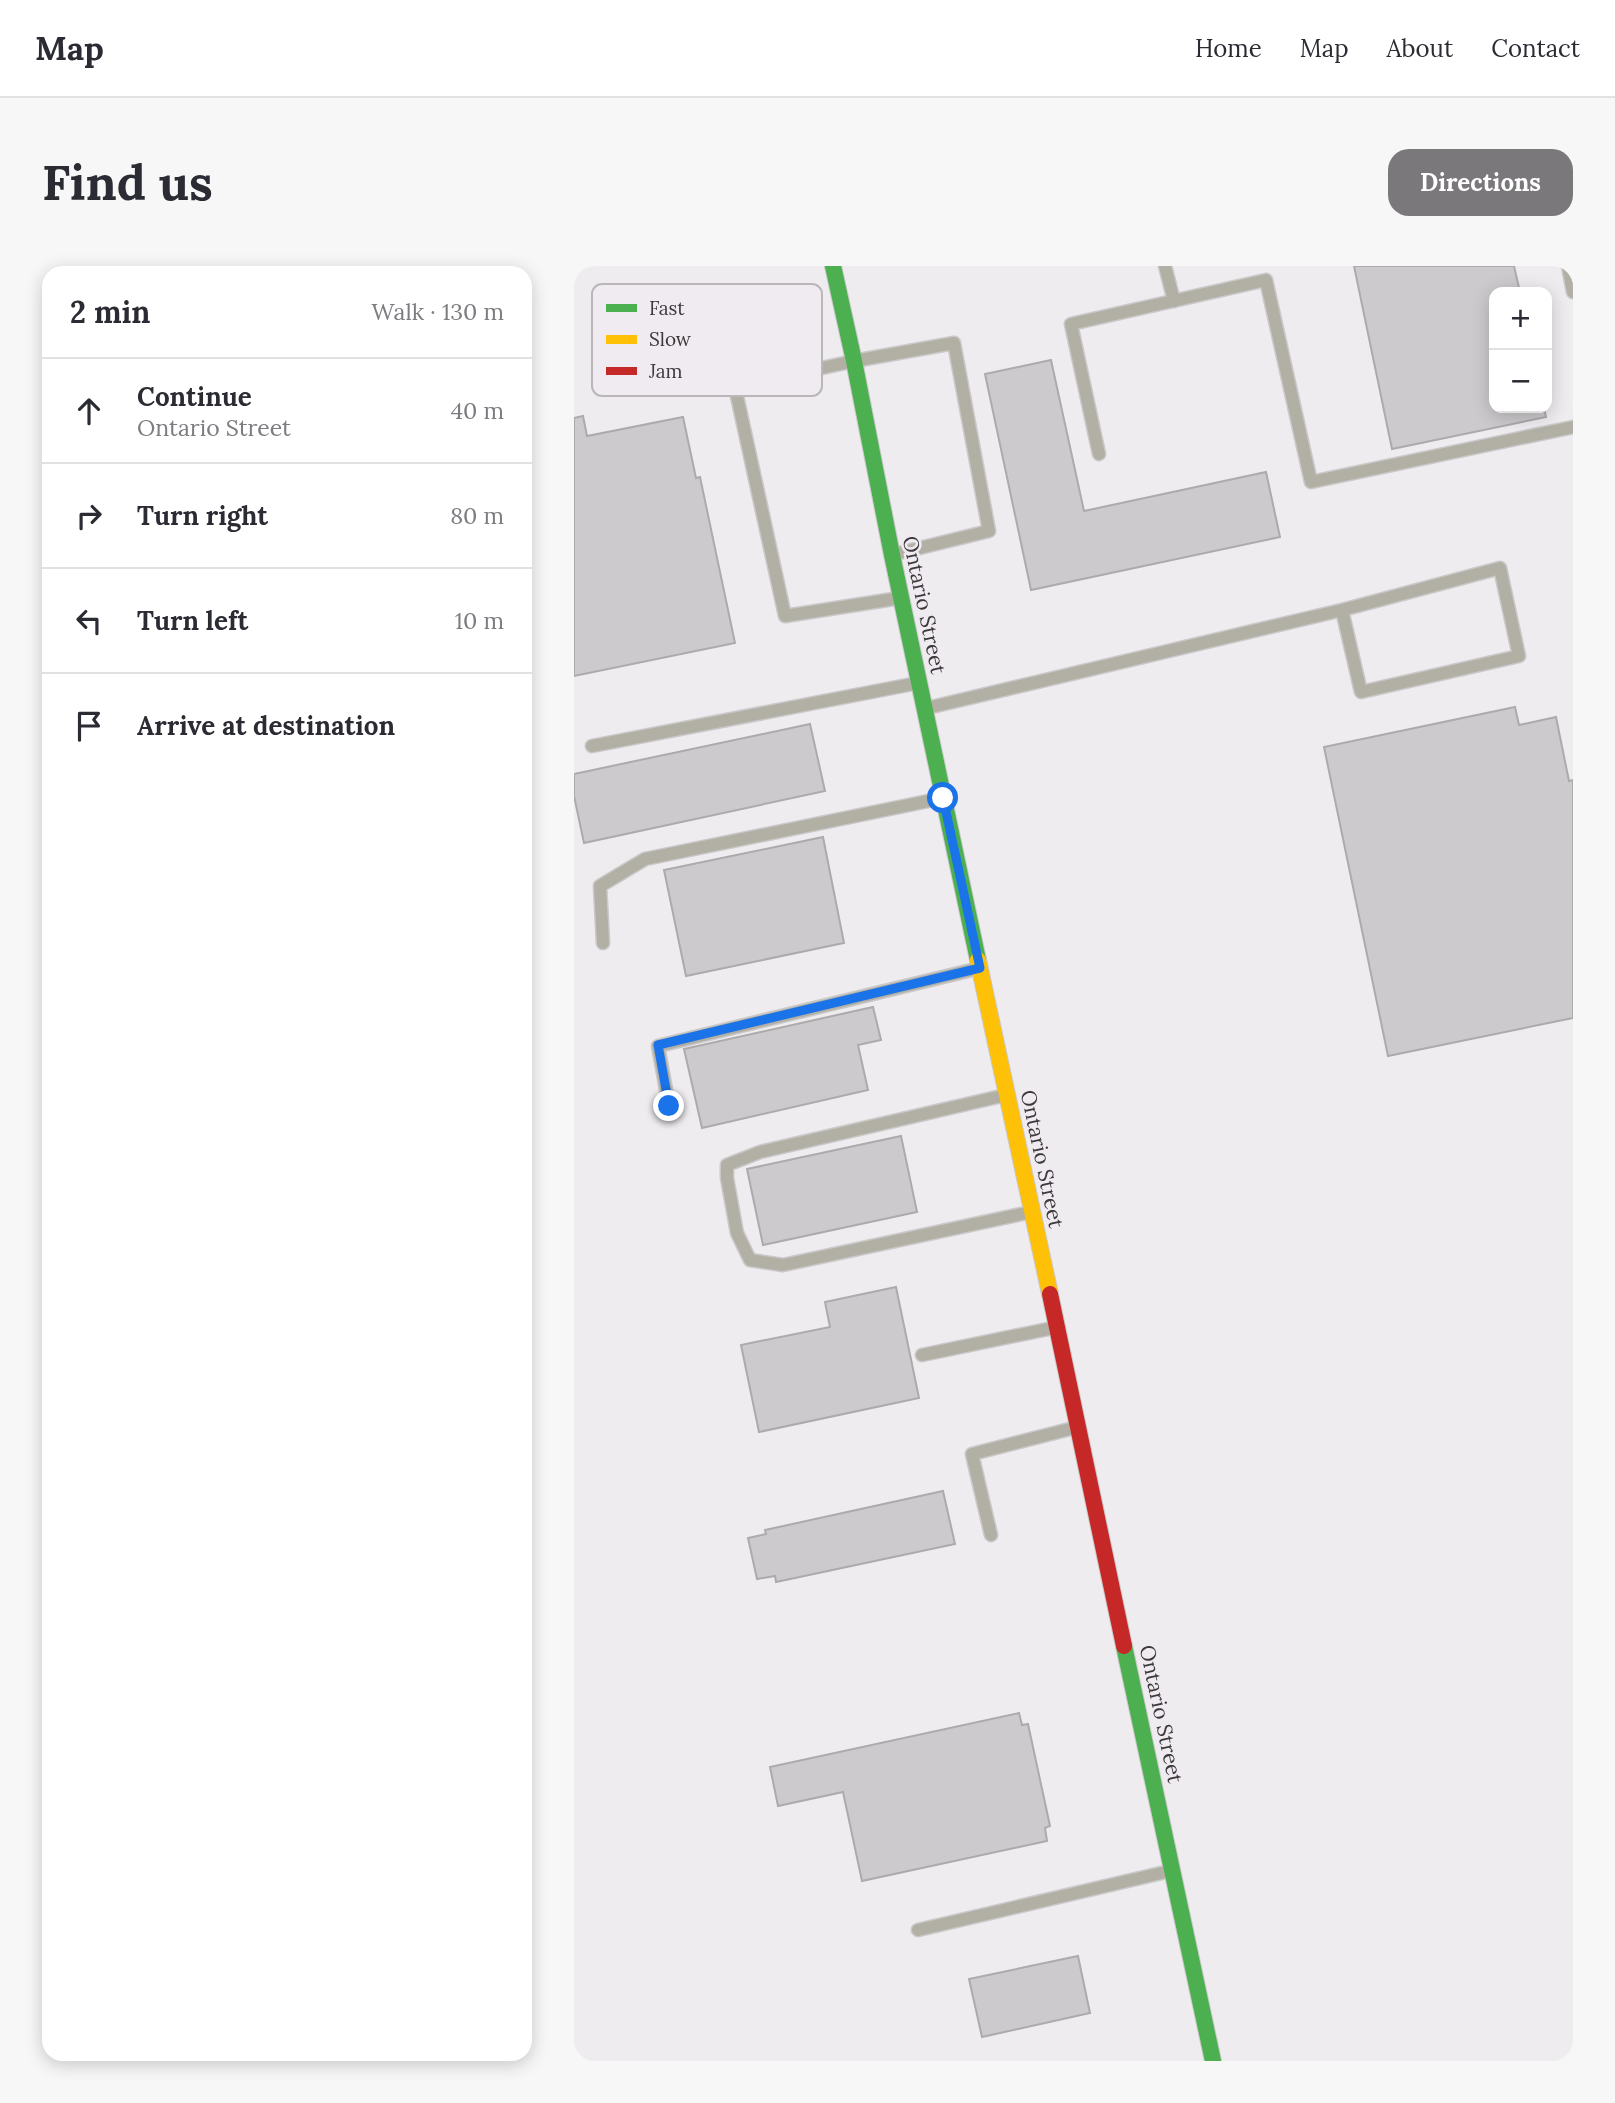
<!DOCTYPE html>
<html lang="en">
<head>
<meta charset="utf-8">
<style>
  :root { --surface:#fff; --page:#f7f7f7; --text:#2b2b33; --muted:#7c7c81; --line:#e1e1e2; --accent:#7b787b }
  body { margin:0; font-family:Lora,serif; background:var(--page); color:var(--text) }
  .controls { position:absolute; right:21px; top:21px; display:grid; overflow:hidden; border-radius:14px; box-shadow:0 4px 18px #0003 }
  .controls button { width:63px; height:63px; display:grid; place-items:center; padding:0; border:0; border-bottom:2px solid var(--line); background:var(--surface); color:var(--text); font:35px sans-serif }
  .stop { position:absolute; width:21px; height:21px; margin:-16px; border:5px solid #1a73e8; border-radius:50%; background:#fff }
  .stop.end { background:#1a73e8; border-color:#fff; box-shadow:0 2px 7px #0008 }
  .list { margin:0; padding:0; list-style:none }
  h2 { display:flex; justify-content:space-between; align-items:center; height:91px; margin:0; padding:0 28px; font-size:30px }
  h2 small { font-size:23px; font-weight:400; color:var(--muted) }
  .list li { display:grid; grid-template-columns:46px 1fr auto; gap:21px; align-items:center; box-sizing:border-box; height:105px; padding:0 28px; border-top:2px solid var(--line) }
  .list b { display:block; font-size:26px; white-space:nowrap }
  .list p { margin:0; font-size:23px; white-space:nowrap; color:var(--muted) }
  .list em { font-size:23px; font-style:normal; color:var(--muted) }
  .icon { flex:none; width:38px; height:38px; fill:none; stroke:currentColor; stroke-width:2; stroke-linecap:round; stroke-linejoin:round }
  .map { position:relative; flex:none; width:999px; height:1795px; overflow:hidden; border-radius:21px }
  header { display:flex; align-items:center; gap:42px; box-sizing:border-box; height:98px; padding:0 35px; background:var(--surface); border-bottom:2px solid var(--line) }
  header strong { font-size:33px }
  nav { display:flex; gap:38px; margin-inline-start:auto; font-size:24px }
  .intro { display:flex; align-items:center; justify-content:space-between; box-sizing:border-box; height:168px; padding:0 42px }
  h1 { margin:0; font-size:49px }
  .button { padding:18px 32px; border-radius:21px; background:var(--accent); color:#fff; font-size:24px; font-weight:700 }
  main { display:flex; gap:42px; padding:0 42px }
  aside { flex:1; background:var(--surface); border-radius:21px; box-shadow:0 4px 18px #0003 }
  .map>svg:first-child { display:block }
  .building { fill:#cccacc; stroke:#acabac; stroke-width:2 }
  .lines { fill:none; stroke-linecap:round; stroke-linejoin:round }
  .lane-casing { stroke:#cac9ca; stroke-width:15 }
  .fast-casing { stroke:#cac9ca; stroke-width:18 }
  .slow-casing { stroke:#cac9ca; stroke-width:18 }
  .jam-casing { stroke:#cac9ca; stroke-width:18 }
  .lane { stroke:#b2b0a4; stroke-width:12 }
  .fast { stroke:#4caf50; stroke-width:16 }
  .slow { stroke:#ffc107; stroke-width:16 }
  .jam { stroke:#c62828; stroke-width:16 }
  .route { stroke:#1a73e8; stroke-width:9 }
  .labels { text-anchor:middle; stroke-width:5; stroke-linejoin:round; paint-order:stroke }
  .street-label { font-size:21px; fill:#3c3a3c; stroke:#f0ebf0 }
  .key { fill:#f0ebf0; stroke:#bab6ba; stroke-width:2 }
  .key-label { font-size:19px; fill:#3c3a3c }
</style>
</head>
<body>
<header>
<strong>Map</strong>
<nav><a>Home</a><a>Map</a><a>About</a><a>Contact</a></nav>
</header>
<div class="intro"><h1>Find us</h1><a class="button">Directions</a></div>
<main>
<aside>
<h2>2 min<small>Walk · 130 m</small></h2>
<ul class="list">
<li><svg class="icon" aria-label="ahead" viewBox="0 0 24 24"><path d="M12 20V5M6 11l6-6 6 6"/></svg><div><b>Continue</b><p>Ontario Street</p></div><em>40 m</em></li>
<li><svg class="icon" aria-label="right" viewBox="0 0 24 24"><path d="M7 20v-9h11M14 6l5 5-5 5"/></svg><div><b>Turn right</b></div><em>80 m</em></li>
<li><svg class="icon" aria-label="left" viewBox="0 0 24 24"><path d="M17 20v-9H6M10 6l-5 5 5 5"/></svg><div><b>Turn left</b></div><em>10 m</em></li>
<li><svg class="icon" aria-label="arrive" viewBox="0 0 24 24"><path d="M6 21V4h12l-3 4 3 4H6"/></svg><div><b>Arrive at destination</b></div></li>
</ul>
</aside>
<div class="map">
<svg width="999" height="1795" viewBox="0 0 999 1795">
  <rect width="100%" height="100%" fill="#efecef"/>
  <g class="building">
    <polygon points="780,0 940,0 946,26 920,26 920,142 970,142 972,151 818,183"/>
    <polygon points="477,94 510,245 692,206 706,271 457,324 411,108"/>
    <polygon points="9,150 13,170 109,151 122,212 126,211 161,377 0,410 0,152"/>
    <polygon points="941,441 945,459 982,451 995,515 999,514 999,752 814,790 750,481"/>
    <polygon points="236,458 251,525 10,577 0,530 0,508"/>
    <polygon points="249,571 270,677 112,710 90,604"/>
    <polygon points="299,741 307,774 284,779 294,824 128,862 110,783"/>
    <polygon points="327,870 343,946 189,979 173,903"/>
    <polygon points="322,1021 345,1132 185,1166 167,1079 256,1061 251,1036"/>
    <polygon points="369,1225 381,1278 202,1316 201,1310 183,1313 174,1272 192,1268 191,1264"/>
    <polygon points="445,1447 448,1459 454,1458 476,1560 471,1562 473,1575 288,1615 269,1526 204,1540 196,1501"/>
    <polygon points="504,1690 516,1747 408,1771 395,1713"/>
  </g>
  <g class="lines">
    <g class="lane-casing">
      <g id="lane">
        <polyline points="591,0 600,35"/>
        <polyline points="994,0 999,26"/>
        <polyline points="525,188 497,58 692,14 737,216 999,161"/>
        <polyline points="321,288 415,265 380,77 280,95 161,121 211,350 326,332"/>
        <polyline points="353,442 768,344 787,426 945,390 926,302 768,344"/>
        <polyline points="18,480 344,417"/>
        <polyline points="29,677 26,620 71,593 369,532"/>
        <polyline points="432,829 186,886 153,899 153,912 163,967 176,994 209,999 457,946"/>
        <polyline points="95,840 84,780 406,702"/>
        <polyline points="348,1089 479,1062"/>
        <polyline points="417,1269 398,1188 500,1162"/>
        <polyline points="344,1664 596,1605"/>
      </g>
    </g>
    <g class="fast-casing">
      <g id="fast">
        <polyline points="259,0 280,95 318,289 404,694"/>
        <polyline points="550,1380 639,1795"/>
      </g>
    </g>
    <g class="slow-casing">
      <polyline id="slow" points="404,694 476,1028"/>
    </g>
    <g class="jam-casing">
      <polyline id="jam" points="476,1028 550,1380"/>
    </g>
    <use href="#lane" class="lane"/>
    <use href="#fast" class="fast"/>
    <use href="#slow" class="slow"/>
    <use href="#jam" class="jam"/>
  </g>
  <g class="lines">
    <polyline class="route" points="95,840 84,779 406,702 369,532"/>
  </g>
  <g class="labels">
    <g class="street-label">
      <text transform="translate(350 339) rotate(78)" y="7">Ontario Street</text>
      <text transform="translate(468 893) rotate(78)" y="7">Ontario Street</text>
      <text transform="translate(587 1448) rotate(78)" y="7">Ontario Street</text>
    </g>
  </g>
  <rect x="18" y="18" width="230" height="112" rx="10" class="key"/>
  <rect x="32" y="38" width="31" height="8" fill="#4caf50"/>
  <rect x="32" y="69" width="31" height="9" fill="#ffc107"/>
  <rect x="32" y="101" width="31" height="8" fill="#c62828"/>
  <g class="key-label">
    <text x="75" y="49">Fast</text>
    <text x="75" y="80">Slow</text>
    <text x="75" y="112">Jam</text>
  </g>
</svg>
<div class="controls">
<button>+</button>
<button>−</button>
</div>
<div class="stop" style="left:369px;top:532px"></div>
<div class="stop end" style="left:95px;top:840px"></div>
</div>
</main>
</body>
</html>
